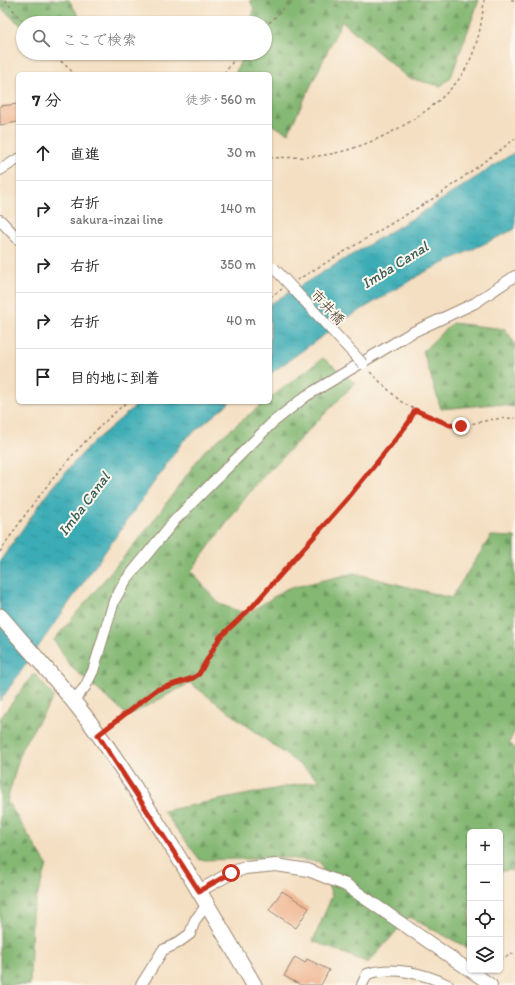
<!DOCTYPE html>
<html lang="ja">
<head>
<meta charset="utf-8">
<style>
  :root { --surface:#fff; --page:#f2f2f2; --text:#222; --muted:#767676; --line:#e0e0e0 }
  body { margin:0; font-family:Itim,"Klee One",sans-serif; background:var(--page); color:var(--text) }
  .controls { position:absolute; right:12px; bottom:12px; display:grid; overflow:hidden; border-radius:6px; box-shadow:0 1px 3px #0004 }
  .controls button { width:36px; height:36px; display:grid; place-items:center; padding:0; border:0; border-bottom:1px solid var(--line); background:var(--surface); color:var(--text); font:20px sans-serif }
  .stop { position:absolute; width:12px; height:12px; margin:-9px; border:3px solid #c8321e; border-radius:50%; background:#fff }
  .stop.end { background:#c8321e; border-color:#fff; box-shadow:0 1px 4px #0008 }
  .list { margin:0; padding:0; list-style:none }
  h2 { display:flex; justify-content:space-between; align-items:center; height:52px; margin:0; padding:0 16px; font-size:17px }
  h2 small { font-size:13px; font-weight:400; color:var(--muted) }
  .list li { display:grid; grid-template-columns:26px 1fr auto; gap:12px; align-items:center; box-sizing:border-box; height:56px; padding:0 16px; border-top:1px solid var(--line) }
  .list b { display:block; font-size:15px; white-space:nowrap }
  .list p { margin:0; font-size:13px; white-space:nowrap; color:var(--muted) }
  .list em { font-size:13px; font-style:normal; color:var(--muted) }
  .icon { flex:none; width:22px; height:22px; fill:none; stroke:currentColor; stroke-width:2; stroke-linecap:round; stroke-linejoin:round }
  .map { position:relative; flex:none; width:515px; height:985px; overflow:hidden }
  .search { position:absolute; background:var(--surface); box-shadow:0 1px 3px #0004; left:16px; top:16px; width:256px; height:44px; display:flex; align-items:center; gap:10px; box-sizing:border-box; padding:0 14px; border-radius:22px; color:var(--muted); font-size:15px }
  .panel { position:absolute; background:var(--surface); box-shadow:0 1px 3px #0004; left:16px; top:72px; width:256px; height:332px; border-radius:6px }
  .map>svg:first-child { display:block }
  .forest { fill:url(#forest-firs); stroke:#607148 }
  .water { fill:url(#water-ripples); stroke:#3b6b6a }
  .building { fill:#efb28d }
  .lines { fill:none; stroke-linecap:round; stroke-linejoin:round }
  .minor-casing { stroke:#988470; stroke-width:12 }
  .tertiary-casing { stroke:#988470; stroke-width:14 }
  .primary-casing { stroke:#988470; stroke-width:17 }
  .path { stroke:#988470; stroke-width:1.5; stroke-dasharray:3 3; stroke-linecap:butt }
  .minor { stroke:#fff; stroke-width:10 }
  .tertiary { stroke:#fff; stroke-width:12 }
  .primary { stroke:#fff; stroke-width:15 }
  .minor-bridge-casing { stroke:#988470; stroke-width:12; stroke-linecap:butt }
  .minor-bridge { stroke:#fff; stroke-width:10 }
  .route { stroke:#c8321e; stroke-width:5 }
  .labels { text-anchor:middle; stroke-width:4; stroke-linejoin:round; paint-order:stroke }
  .street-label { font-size:14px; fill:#3b2a1e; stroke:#fbf7ec }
  .water-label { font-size:15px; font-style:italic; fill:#3b5e5a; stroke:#fbf7ec }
</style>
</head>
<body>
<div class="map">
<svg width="515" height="985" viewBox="0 0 515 985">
  <defs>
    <pattern id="forest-firs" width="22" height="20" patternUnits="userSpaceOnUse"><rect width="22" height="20" fill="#84b873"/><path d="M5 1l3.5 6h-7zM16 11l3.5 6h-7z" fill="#6d965e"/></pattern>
    <pattern id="water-ripples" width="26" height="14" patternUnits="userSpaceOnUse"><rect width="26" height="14" fill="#3bacb5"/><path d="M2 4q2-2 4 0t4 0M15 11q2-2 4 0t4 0" fill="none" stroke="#338c93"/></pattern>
  </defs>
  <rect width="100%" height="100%" fill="#fbf7ec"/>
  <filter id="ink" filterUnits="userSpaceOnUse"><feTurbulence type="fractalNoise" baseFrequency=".025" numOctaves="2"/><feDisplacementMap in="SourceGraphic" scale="8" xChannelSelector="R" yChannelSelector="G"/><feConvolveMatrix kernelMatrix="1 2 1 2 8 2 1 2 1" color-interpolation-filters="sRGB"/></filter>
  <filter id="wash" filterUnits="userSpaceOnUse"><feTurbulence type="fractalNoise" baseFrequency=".012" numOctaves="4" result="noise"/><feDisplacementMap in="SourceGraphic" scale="16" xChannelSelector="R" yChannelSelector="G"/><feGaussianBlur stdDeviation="0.9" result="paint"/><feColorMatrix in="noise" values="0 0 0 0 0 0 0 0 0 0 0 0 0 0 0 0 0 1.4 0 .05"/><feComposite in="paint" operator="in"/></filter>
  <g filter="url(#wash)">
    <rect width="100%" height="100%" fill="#f4dfc2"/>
    <g class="forest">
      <polygon points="0,0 69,0 83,23 23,23 23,27 0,7"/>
      <polygon points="250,0 479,0 451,77 441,86 408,78 342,21 288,133 270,124 270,74 235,74 244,53 265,53 265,23 251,23 254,9"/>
      <polygon points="452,323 505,329 515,344 515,407 495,404 441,409 423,351"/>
      <polygon points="323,358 355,383 255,485 191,571 219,604 247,614 286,589 354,573 451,598 491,536 515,537 515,730 509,743 515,748 515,870 500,871 500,832 470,832 470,949 409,917 368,963 313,941 332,896 320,862 288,858 200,860 163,811 320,780 190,683 128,716 70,666 54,640 152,523 204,451 265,402 270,402 270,398"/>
      <polygon points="34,673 54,697 22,747 7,801 47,865 32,913 30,985 0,985 0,719"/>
    </g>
    <g class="water">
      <polygon points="515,152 515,229 423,273 349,317 270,374 270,304 423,212"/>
      <polygon points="140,402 230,402 183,441 0,701 0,561 52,487 91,444"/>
    </g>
    <g id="blocks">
      <g class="building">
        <polygon points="18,104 18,122 0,125 0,106"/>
        <polygon points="282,891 309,908 296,928 269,910"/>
        <polygon points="295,957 305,963 307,959 329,970 321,985 301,985 284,976"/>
      </g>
    </g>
  </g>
  <g filter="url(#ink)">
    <use href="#blocks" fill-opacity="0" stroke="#988470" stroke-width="1"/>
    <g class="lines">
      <g class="minor-casing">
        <g id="minor">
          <polyline points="0,170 18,159"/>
          <polyline points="0,220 18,239"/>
          <polyline points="73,701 85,687 93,671 114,601 126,580 175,520 272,423 306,396 411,333 475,303 515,276"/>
          <polyline points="141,985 163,950 176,944 190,934 195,920 207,905"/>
          <path d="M362,985L367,974C393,966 424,973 448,985"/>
        </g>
      </g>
      <g class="tertiary-casing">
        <polyline id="tertiary" points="199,891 231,873 245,868 276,865 308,870 346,885 491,985"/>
      </g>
      <g class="primary-casing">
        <path id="primary" d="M0,616C34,655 69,693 99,735C155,815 205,900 254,985"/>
      </g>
      <g class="path">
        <polyline points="5,0 24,23"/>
        <polyline points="511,0 515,0"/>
        <polyline points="265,27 292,0"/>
        <polyline points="52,53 75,74"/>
        <polyline points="224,74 239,53"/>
        <path d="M270,158C288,157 307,158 325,155C372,148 440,112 465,70C477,49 482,24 484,0"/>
        <polyline points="297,280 439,195 515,139"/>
        <polyline points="270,297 282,289"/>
        <polyline points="370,372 400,401 419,412 450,425 461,426 494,419 515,418"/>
        <path d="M0,552C34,499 78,443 127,402"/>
        <polyline points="108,728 156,690 193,679 199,674 220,637 253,606 348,498 392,444 409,422 415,410"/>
        <polyline points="500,959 515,953"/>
      </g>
      <use href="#minor" class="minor"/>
      <use href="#tertiary" class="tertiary"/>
      <use href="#primary" class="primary"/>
      <g class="minor-bridge-casing">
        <polyline id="minor-bridge" points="274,268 363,364"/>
      </g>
      <use href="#minor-bridge" class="minor-bridge"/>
    </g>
  </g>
  <g class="lines" filter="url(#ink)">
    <polyline class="route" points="231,873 199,891 98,735 156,690 193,678 199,674 220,637 253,606 348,498 392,444 409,422 415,410 450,425 461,426"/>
  </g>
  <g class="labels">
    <g class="street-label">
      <text transform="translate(328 307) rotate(47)" y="5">市井橋</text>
    </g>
    <g class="water-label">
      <text transform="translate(395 265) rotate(-32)" y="5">Imba Canal</text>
      <text transform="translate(84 504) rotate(-53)" y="5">Imba Canal</text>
    </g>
  </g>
</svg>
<div class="controls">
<button>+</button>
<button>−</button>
<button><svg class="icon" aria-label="locate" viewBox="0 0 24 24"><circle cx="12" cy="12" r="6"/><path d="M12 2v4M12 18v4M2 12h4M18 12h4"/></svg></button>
<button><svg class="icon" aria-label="layers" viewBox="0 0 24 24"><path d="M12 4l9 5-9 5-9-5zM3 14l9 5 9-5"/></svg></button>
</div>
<div class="stop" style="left:231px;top:873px"></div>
<div class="stop end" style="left:461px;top:426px"></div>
<div class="search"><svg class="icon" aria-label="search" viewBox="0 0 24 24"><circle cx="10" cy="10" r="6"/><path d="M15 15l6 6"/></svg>ここで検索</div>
<section class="panel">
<h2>7 分<small>徒歩 · 560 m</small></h2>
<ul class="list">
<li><svg class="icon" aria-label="ahead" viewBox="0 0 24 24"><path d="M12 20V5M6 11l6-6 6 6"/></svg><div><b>直進</b></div><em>30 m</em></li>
<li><svg class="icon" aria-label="right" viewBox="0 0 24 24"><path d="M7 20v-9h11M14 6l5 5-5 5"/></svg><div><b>右折</b><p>sakura-inzai line</p></div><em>140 m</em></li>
<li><svg class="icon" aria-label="right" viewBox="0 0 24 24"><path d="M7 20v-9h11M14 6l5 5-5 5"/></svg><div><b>右折</b></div><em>350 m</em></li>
<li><svg class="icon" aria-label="right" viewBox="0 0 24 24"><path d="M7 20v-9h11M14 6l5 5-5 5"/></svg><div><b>右折</b></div><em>40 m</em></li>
<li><svg class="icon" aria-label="arrive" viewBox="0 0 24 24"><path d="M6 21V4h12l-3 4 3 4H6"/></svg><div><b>目的地に到着</b></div></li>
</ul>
</section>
</div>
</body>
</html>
